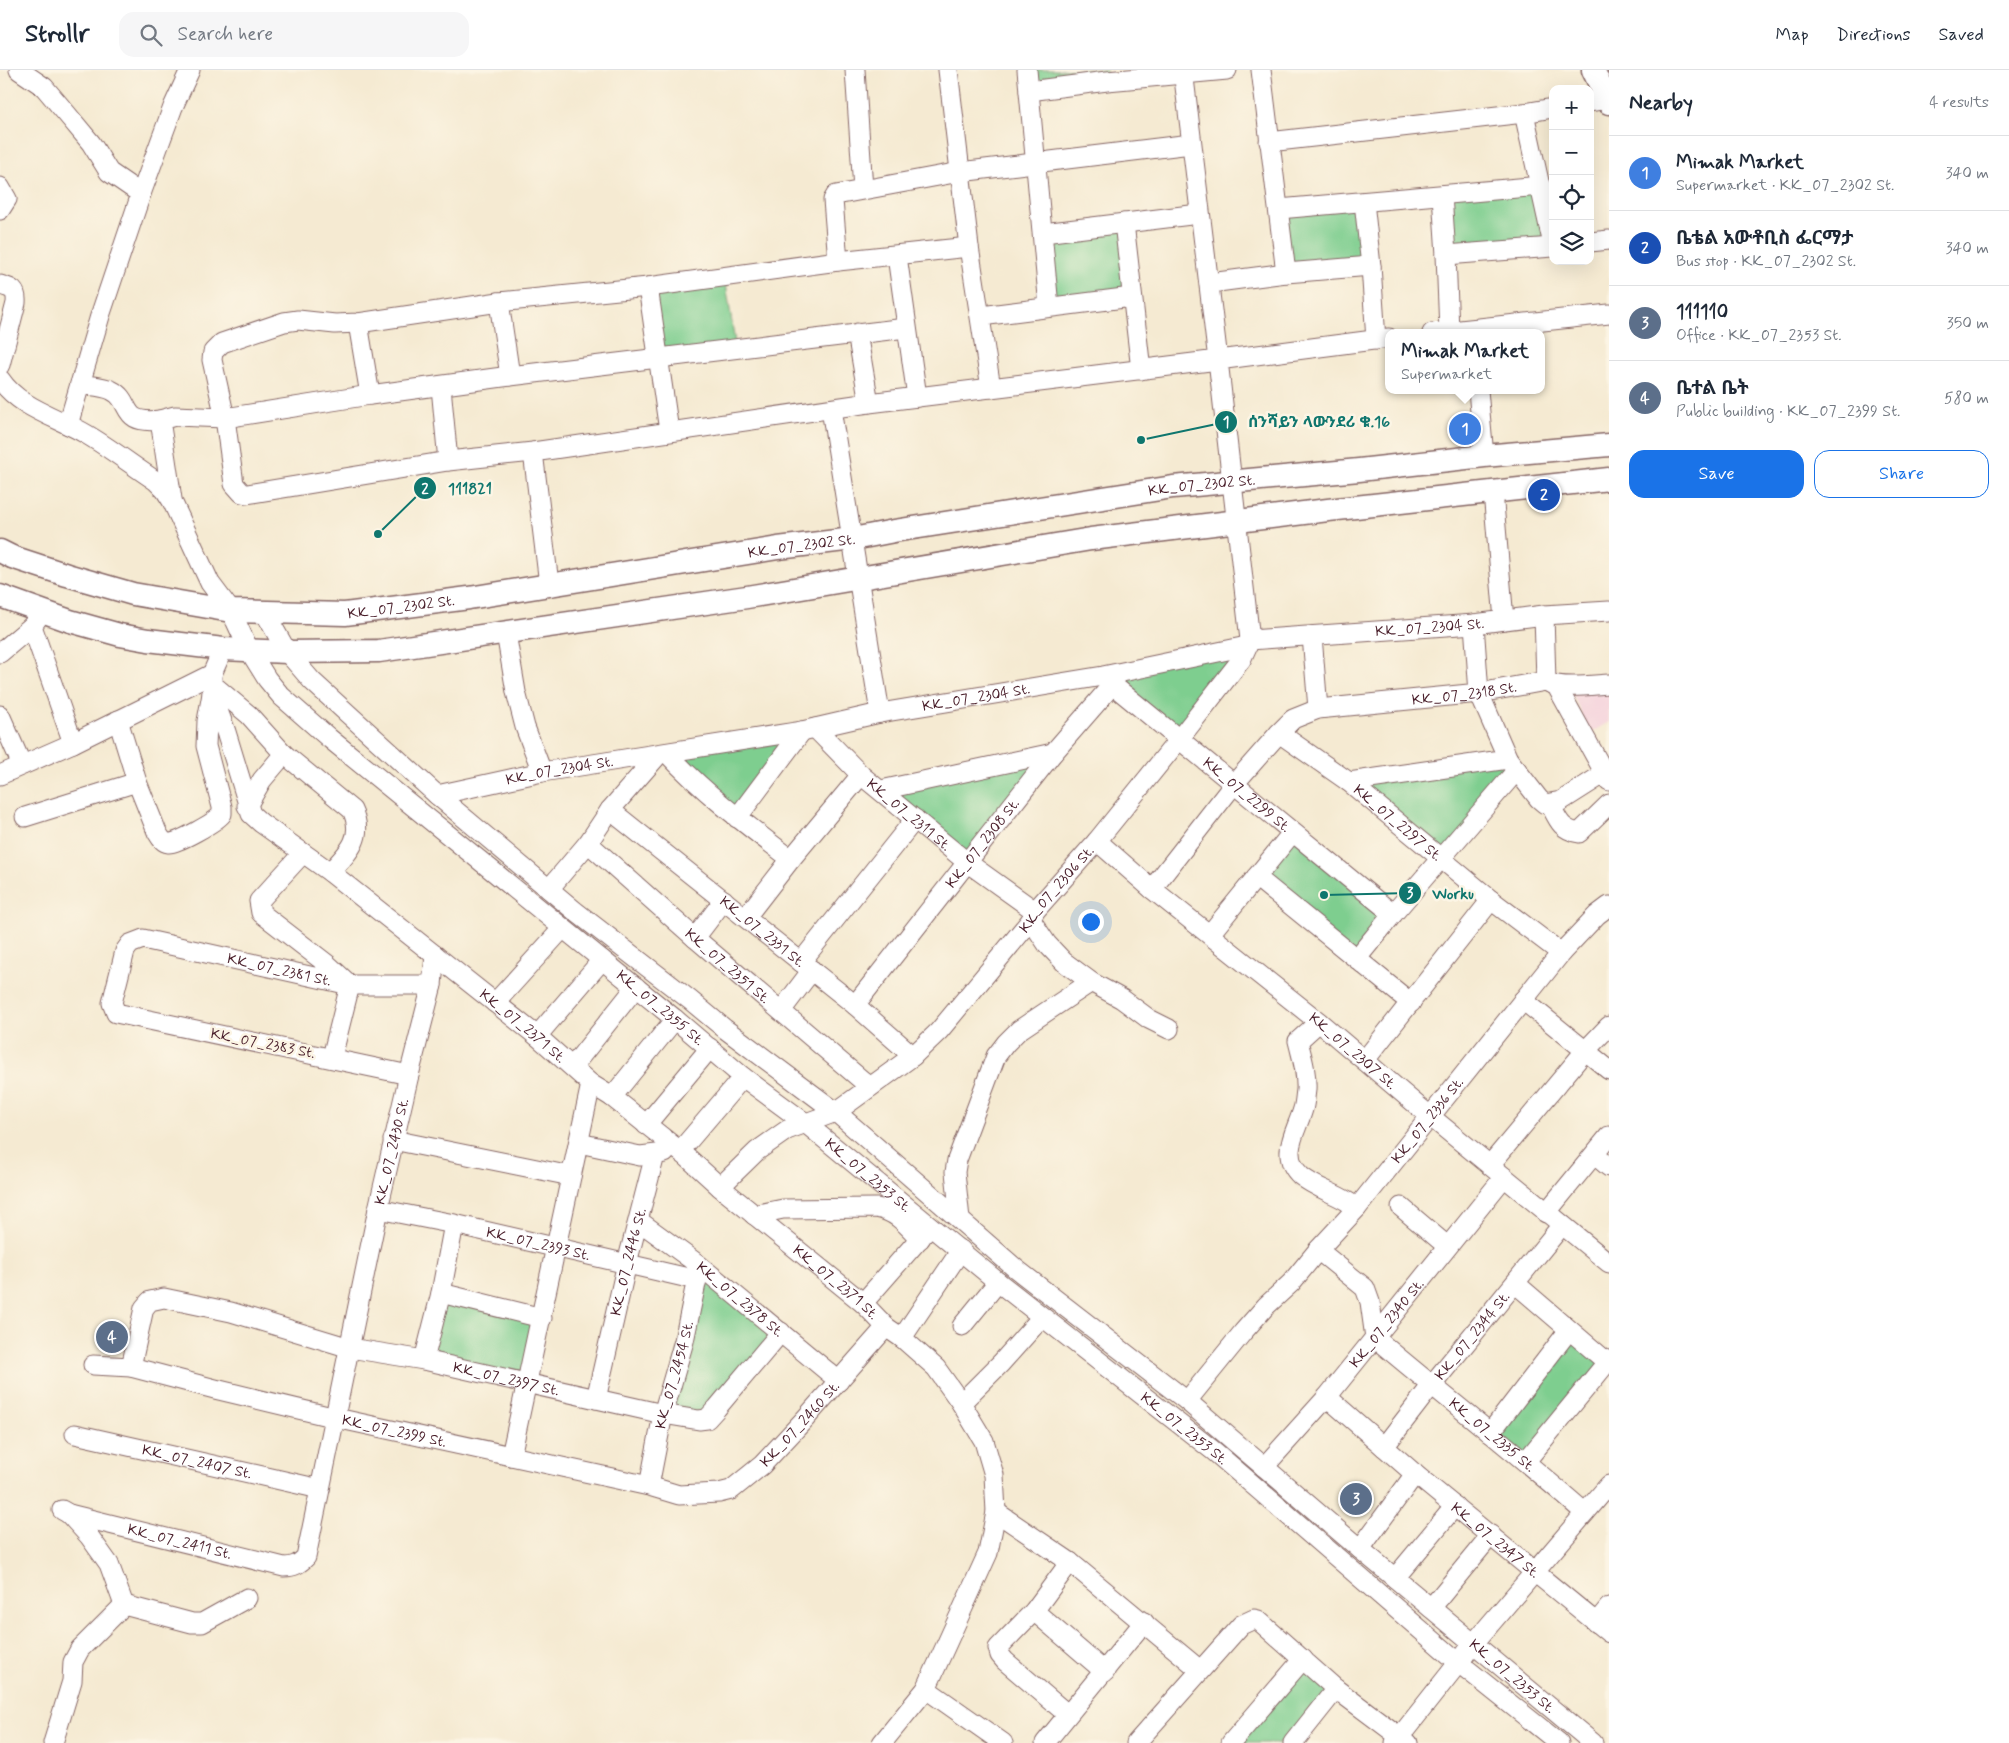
<!DOCTYPE html>
<html lang="en">
<head>
<meta charset="utf-8">
<style>
  :root { --surface:#fff; --page:#f6f6f7; --text:#1f2937; --muted:#747a83; --line:#e0e1e3; --accent:#1a73e8 }
  body { margin:0; font-family:Mynerve,"Noto Sans Ethiopic",sans-serif; background:var(--page); color:var(--text) }
  .controls { position:absolute; right:15px; top:15px; display:grid; overflow:hidden; border-radius:10px; box-shadow:0 5px 20px #0002 }
  .controls button { width:45px; height:45px; display:grid; place-items:center; padding:0; border:0; border-bottom:1px solid var(--line); background:var(--surface); color:var(--text); font:25px sans-serif }
  .you { position:absolute; left:1090px; top:851px; width:18px; height:18px; margin:-12px; border:4px solid #fff; border-radius:50%; background:#1a73e8; box-shadow:0 0 0 8px #1a73e833 }
  .badge { display:grid; place-items:center; width:32px; height:32px; border-radius:50%; background:var(--accent); color:#fff; font-size:16px; font-weight:700 }
  .pin { position:absolute; translate:-50% -50%; border:2px solid #fff; box-shadow:0 1px 5px #0006 }
  .popup { position:absolute; left:1385px; top:259px; width:160px; height:65px; box-sizing:border-box; display:grid; place-content:center; border-radius:10px; background:var(--surface); filter:drop-shadow(0 1px 4px #0005); font-size:16px; white-space:nowrap; color:var(--muted) }
  .popup b { font-size:19px; color:var(--text) }
  .popup::after { content:''; position:absolute; left:50%; top:100%; margin-left:-10px; border:10px solid transparent; border-top-color:var(--surface) }
  .list { margin:0; padding:0; list-style:none }
  h2 { display:flex; justify-content:space-between; align-items:center; height:65px; margin:0; padding:0 20px; font-size:21px }
  h2 small { font-size:16px; font-weight:400; color:var(--muted) }
  .list li { display:grid; grid-template-columns:32px 1fr auto; gap:15px; align-items:center; box-sizing:border-box; height:75px; padding:0 20px; border-top:1px solid var(--line) }
  .list b { display:block; font-size:19px; white-space:nowrap }
  .list p { margin:0; font-size:16px; white-space:nowrap; color:var(--muted) }
  .list em { font-size:16px; font-style:normal; color:var(--muted) }
  .actions { display:flex; gap:10px; padding:15px 20px }
  .actions a { flex:1; padding:11px 0; border:1px solid var(--accent); border-radius:15px; text-align:center; font-size:18px; color:var(--accent) }
  .actions .main { background:var(--accent); color:#fff }
  .icon { flex:none; width:28px; height:28px; fill:none; stroke:currentColor; stroke-width:2; stroke-linecap:round; stroke-linejoin:round }
  .map { position:relative; flex:none; width:1609px; height:1673px; overflow:hidden }
  header { display:flex; align-items:center; gap:30px; box-sizing:border-box; height:70px; padding:0 25px; background:var(--surface); border-bottom:1px solid var(--line) }
  header strong { font-size:24px }
  nav { display:flex; gap:28px; margin-inline-start:auto; font-size:18px }
  .search { width:350px; height:45px; background:var(--page); display:flex; align-items:center; gap:12px; box-sizing:border-box; padding:0 18px; border-radius:15px; color:var(--muted); font-size:19px }
  main { display:flex }
  aside { flex:1; background:var(--surface) }
  .map>svg:first-child { display:block }
  .built { fill:#f4cfdc }
  .green { fill:#7ece8f; stroke:#64765d }
  .lines { fill:none; stroke-linecap:round; stroke-linejoin:round }
  .minor-casing { stroke:#866665; stroke-width:21 }
  .major-casing { stroke:#866665; stroke-width:25 }
  .minor { stroke:#fff; stroke-width:19 }
  .major { stroke:#fff; stroke-width:22 }
  .labels { text-anchor:middle; stroke-width:5; stroke-linejoin:round; paint-order:stroke }
  .street-label { font-size:15px; fill:#4a1f2b; stroke:#fcf5e5 }
  .leader { fill:none; stroke:#0f766e; stroke-width:2 }
  .callout-dot { fill:#0f766e; stroke:#fcf5e5; stroke-width:2 }
  .mark-label { font-size:15px; text-anchor:middle; font-weight:bold; fill:#fff }
  .callout-label { font-size:16px; text-anchor:middle; font-weight:bold; fill:#0f766e; stroke:#fcf5e5; stroke-width:5; stroke-linejoin:round; paint-order:stroke }
</style>
</head>
<body>
<header>
<strong>Strollr</strong>
<div class="search"><svg class="icon" aria-label="search" viewBox="0 0 24 24"><circle cx="10" cy="10" r="6"/><path d="M15 15l6 6"/></svg>Search here</div>
<nav><a>Map</a><a>Directions</a><a>Saved</a></nav>
</header>
<main>
<div class="map">
<svg width="1609" height="1673" viewBox="0 0 1609 1673">
  <rect width="100%" height="100%" fill="#fcf5e5"/>
  <filter id="ink" filterUnits="userSpaceOnUse"><feTurbulence type="fractalNoise" baseFrequency=".02" numOctaves="2"/><feDisplacementMap in="SourceGraphic" scale="10" xChannelSelector="R" yChannelSelector="G"/><feConvolveMatrix kernelMatrix="1 2 1 2 8 2 1 2 1" color-interpolation-filters="sRGB"/></filter>
  <filter id="wash" filterUnits="userSpaceOnUse"><feTurbulence type="fractalNoise" baseFrequency=".0096" numOctaves="4" result="noise"/><feDisplacementMap in="SourceGraphic" scale="20" xChannelSelector="R" yChannelSelector="G"/><feGaussianBlur stdDeviation="1.12" result="paint"/><feColorMatrix in="noise" values="0 0 0 0 0 0 0 0 0 0 0 0 0 0 0 0 0 1.4 0 .05"/><feComposite in="paint" operator="in"/></filter>
  <g filter="url(#wash)">
    <rect width="100%" height="100%" fill="#f5ead2"/>
    <polygon class="built" points="1609,615 1609,652 1590,663 1573,625"/>
    <g class="green">
      <polygon points="1027,0 1106,0 1107,11 1029,21"/>
      <polygon points="1541,116 1553,175 1446,185 1442,125"/>
      <polygon points="1364,132 1371,196 1286,203 1279,139"/>
      <polygon points="1124,153 1132,227 1049,237 1043,163"/>
      <polygon points="725,207 736,279 658,289 648,217"/>
      <polygon points="1247,576 1180,668 1103,606"/>
      <polygon points="802,661 737,748 667,683"/>
      <polygon points="1053,683 968,793 881,720"/>
      <polygon points="1508,689 1517,700 1440,788 1349,712"/>
      <polygon points="1292,763 1393,844 1357,888 1256,807"/>
      <polygon points="697,1200 781,1262 707,1349 663,1344"/>
      <polygon points="441,1223 542,1248 527,1313 424,1291"/>
      <polygon points="1569,1260 1607,1292 1526,1391 1490,1363"/>
      <polygon points="1303,1589 1336,1619 1293,1673 1231,1673"/>
    </g>
  </g>
  <g filter="url(#ink)">
    <g class="lines">
      <g class="minor-casing">
        <g id="minor">
          <polyline points="19,0 44,17 66,43 91,73 109,102 141,124"/>
          <polyline points="855,0 863,119"/>
          <polyline points="948,0 969,177 991,318"/>
          <polyline points="1027,0 1049,237"/>
          <polyline points="1261,0 1286,203"/>
          <polyline points="1029,21 1107,11 1227,0"/>
          <polyline points="1590,32 1608,29"/>
          <polyline points="1524,43 1553,175"/>
          <polyline points="1269,72 1524,43 1553,38"/>
          <polyline points="0,117 7,129 0,140"/>
          <polyline points="1442,125 1446,185 1449,261"/>
          <polyline points="1364,132 1371,196 1376,270"/>
          <polyline points="1279,139 1541,116"/>
          <polyline points="1124,153 1141,300"/>
          <polyline points="1043,163 1199,144"/>
          <polyline points="1590,172 1609,170"/>
          <polyline points="969,177 838,191 648,217 499,232 358,253 335,254 298,250 284,252 222,273 213,282 212,290 225,348 234,414 242,423 247,424 448,391 533,382 869,333 1218,290 1183,0"/>
          <polyline points="1446,185 1553,177"/>
          <polyline points="897,186 917,327"/>
          <polyline points="838,191 833,130 836,125 960,102 1191,74"/>
          <polyline points="1210,213 1286,203 1371,196"/>
          <path d="M0,215C12,218 17,220 16,233L0,295"/>
          <polyline points="648,217 669,361"/>
          <polyline points="499,232 510,306"/>
          <polyline points="981,246 1132,227"/>
          <polyline points="358,253 370,325"/>
          <polyline points="857,263 869,333"/>
          <polyline points="1432,263 1609,244"/>
          <path id="s1" d="M0,309C19,338 57,347 86,364C110,378 133,396 156,411L165,420L172,431L210,513L231,541L249,580L267,609L281,626L329,668L675,949L743,1007L804,1052L998,1212L1215,1382L1459,1593L1559,1673"/>
          <path d="M80,314C89,316 102,316 111,320C134,331 118,355 160,350"/>
          <polyline points="441,317 448,391"/>
          <polyline points="1478,320 1484,386"/>
          <polyline points="831,339 880,643"/>
          <polyline points="68,355 100,246 141,124 173,37 190,0"/>
          <polyline points="533,382 549,514"/>
          <polyline points="1493,422 1504,550"/>
          <polyline points="172,429 160,350 175,346 225,348 370,325 510,306 906,258"/>
          <path id="s2" d="M264,541L287,582L312,611L437,725L575,841L690,930L725,959L836,1042L1015,1198L1187,1331L1360,1479L1593,1673"/>
          <polyline points="42,542 32,556 73,673"/>
          <polyline points="1544,545 1546,611"/>
          <polyline points="1474,554 1479,623 1508,689 1539,729 1545,734 1561,731 1605,703"/>
          <polyline points="506,563 516,622 525,657 542,702"/>
          <polyline points="1312,566 1318,639"/>
          <polyline points="1250,570 1218,290 1389,268"/>
          <path id="s3" d="M1250,570L1474,554L1544,545L1609,541"/>
          <polyline points="0,583 32,556"/>
          <path id="s4" d="M1103,607L1393,844"/>
          <path d="M212,614L249,645L284,684L352,740C365,767 349,782 330,802"/>
          <polyline points="1556,615 1609,711"/>
          <path id="s5" d="M212,624L226,662L251,744L261,753L330,802L537,966L591,1014L612,1027L686,1086L720,1117L863,1233L886,1257L902,1268L936,1298L961,1333L984,1371L994,1405L996,1442L988,1483L926,1619L882,1673"/>
          <polyline points="0,645 22,695"/>
          <path d="M118,650L137,712L157,762C160,767 162,772 169,773C178,773 216,752 222,744V737L206,676L207,651L212,624V604"/>
          <path id="s6" d="M815,658L861,705L968,793L1035,841"/>
          <path id="s7" d="M1279,663L1349,712L1491,830L1561,883"/>
          <path d="M667,683C704,723 748,756 791,789"/>
          <polyline points="0,705 73,673 212,604 223,579"/>
          <polyline points="1349,712 1508,689"/>
          <polyline points="881,720 1053,683"/>
          <path id="s8" d="M437,725L542,702L802,661L880,643L1103,606L1247,576"/>
          <path d="M1550,734C1558,750 1561,760 1579,763L1609,734"/>
          <polyline points="247,736 262,710 284,684"/>
          <path id="s9" d="M610,740L855,935L913,986"/>
          <polyline points="25,747 137,712"/>
          <polyline points="737,748 802,661"/>
          <path id="s10" d="M1097,771L1152,819L1319,952L1431,1047L1609,1193"/>
          <path id="s11" d="M588,773L695,868L870,1017"/>
          <polyline points="303,783 259,831 261,843 327,894 350,915 332,987"/>
          <polyline points="1256,807 1411,933"/>
          <polyline points="549,819 588,773 610,740 659,684"/>
          <path id="s12" d="M1152,819L1234,714L1279,663L1293,649L1318,639L1479,623L1546,611C1559,620 1592,615 1609,614"/>
          <polyline points="746,847 791,789 861,705"/>
          <polyline points="1031,850 1047,874 1064,892 1091,912 1122,929 1149,949 1169,959"/>
          <polyline points="1210,864 1292,763"/>
          <polyline points="695,868 724,830"/>
          <polyline points="1357,888 1393,844 1517,700"/>
          <polyline points="801,892 915,749"/>
          <polyline points="1523,930 1609,1000"/>
          <polyline points="495,933 562,859"/>
          <path id="s13" d="M855,935L1053,683L1113,614"/>
          <polyline points="781,941 812,900"/>
          <path d="M1319,952L1298,971C1302,987 1307,1003 1306,1020C1305,1026 1305,1033 1303,1039C1297,1061 1278,1085 1301,1106C1318,1120 1340,1124 1357,1138"/>
          <polyline points="537,966 602,890"/>
          <polyline points="1365,990 1491,830"/>
          <polyline points="573,996 636,917"/>
          <path id="s14" d="M409,1005L116,943L112,933L125,881L130,874L143,869L350,915H432"/>
          <polyline points="612,1027 675,949"/>
          <polyline points="646,1055 710,978"/>
          <polyline points="393,1070 571,1106"/>
          <polyline points="579,1073 640,1086 665,1083"/>
          <polyline points="680,1081 743,1007"/>
          <polyline points="1595,1085 1609,1097"/>
          <polyline points="1490,1095 1585,981 1609,956"/>
          <path id="s15" d="M720,1117L757,1081L787,1060L836,1042L913,986L939,961L1031,850L1035,841L1097,771L1180,668L1241,590L1250,570"/>
          <polyline points="1401,1137 1447,1176"/>
          <path id="s16" d="M378,1139L454,1154L697,1210"/>
          <polyline points="1546,1143 1609,1066"/>
          <path d="M754,1145L783,1139L876,1138C896,1141 907,1155 920,1169"/>
          <polyline points="960,1149 955,1102 957,1090 996,986 1006,973 1019,960 1091,912"/>
          <path id="s17" d="M639,1151L699,1195L839,1311"/>
          <polyline points="1318,1180 1365,1218 1370,1232 1375,1268"/>
          <polyline points="1516,1214 1607,1292"/>
          <polyline points="441,1223 542,1248"/>
          <polyline points="863,1233 928,1159"/>
          <polyline points="962,1256 998,1212"/>
          <polyline points="902,1268 961,1180"/>
          <path id="s18" d="M1375,1268C1445,1327 1517,1383 1585,1443"/>
          <polyline points="424,1290 441,1223 454,1154"/>
          <path id="s19" d="M93,1295L131,1297L215,1319L336,1348L649,1416L679,1425L719,1423L731,1420L762,1395L804,1350L886,1257"/>
          <path id="s20" d="M131,1297L144,1238L150,1231L164,1228L231,1242L350,1278L424,1290L663,1344L699,1350L707,1349L717,1338L781,1262"/>
          <path id="s21" d="M1327,1327L1415,1404L1609,1563"/>
          <path id="s22" d="M596,1329L627,1193L655,1085"/>
          <path id="s23" d="M1187,1331L1243,1262L1266,1236L1291,1213L1318,1180L1357,1138L1561,883L1597,845L1609,836"/>
          <polyline points="961,1333 1001,1293 1042,1247"/>
          <polyline points="1490,1363 1569,1260"/>
          <path id="s24" d="M75,1364L320,1419"/>
          <path id="s25" d="M1384,1377L1431,1316L1562,1155"/>
          <polyline points="511,1386 591,1014"/>
          <polyline points="1526,1391 1609,1290"/>
          <path id="s26" d="M1264,1397L1327,1327L1504,1107"/>
          <path id="s27" d="M649,1416L663,1344L684,1271L699,1199"/>
          <path id="s28" d="M62,1440L69,1444L284,1497C294,1497 299,1494 306,1487L378,1139L409,1005L432,915L435,885"/>
          <polyline points="996,1442 1070,1492 1200,1600"/>
          <polyline points="69,1444 89,1466 109,1494 124,1535"/>
          <polyline points="1360,1479 1415,1404"/>
          <polyline points="1395,1508 1455,1436"/>
          <polyline points="124,1535 192,1553 202,1553 247,1528"/>
          <polyline points="1431,1538 1491,1465"/>
          <polyline points="1034,1541 1105,1602"/>
          <polyline points="1596,1553 1609,1537"/>
          <polyline points="926,1619 1003,1673"/>
          <polyline points="1067,1644 1005,1591 1000,1585 998,1578 1034,1541 1070,1492"/>
          <polyline points="53,1673 72,1611 73,1592 80,1579 124,1535"/>
          <polyline points="1045,1673 1144,1552"/>
          <polyline points="1136,1673 1241,1555 1254,1549 1258,1550 1336,1619 1408,1673"/>
          <polyline points="1231,1673 1303,1589"/>
          <polyline points="1293,1673 1336,1619"/>
          <polyline points="1395,1673 1474,1573 1609,1415"/>
        </g>
      </g>
      <g class="major-casing">
        <g id="major">
          <polyline points="1593,0 1609,33"/>
          <path id="s29" d="M0,481L12,487L67,505L133,524L231,541L345,544L469,528L778,478L853,469L894,461L1173,417L1359,400L1484,386L1609,375"/>
          <polyline points="0,526 70,551 120,565 148,570 223,579 287,582 379,581 747,527 1091,469 1328,440 1609,409"/>
        </g>
      </g>
      <use href="#minor" class="minor"/>
      <use href="#major" class="major"/>
    </g>
  </g>
  <g class="labels">
    <g class="street-label">
      <text dy="5" stroke="none"><textPath href="#s29" startOffset="1220">KK_07_2302 St.</textPath></text>
      <text dy="5" stroke="none"><textPath href="#s29" startOffset="815">KK_07_2302 St.</textPath></text>
      <text dy="5" stroke="none"><textPath href="#s29" startOffset="410">KK_07_2302 St.</textPath></text>
      <text dy="5" stroke="none"><textPath href="#s3" startOffset="180">KK_07_2304 St.</textPath></text>
      <text dy="5" stroke="none"><textPath href="#s12" startOffset="395">KK_07_2318 St.</textPath></text>
      <text dy="5" stroke="none"><textPath href="#s8" startOffset="548">KK_07_2304 St.</textPath></text>
      <text dy="5" stroke="none"><textPath href="#s8" startOffset="125">KK_07_2304 St.</textPath></text>
      <text dy="5" stroke="none"><textPath href="#s4" startOffset="186">KK_07_2299 St.</textPath></text>
      <text dy="5" stroke="none"><textPath href="#s6" startOffset="128">KK_07_2311 St.</textPath></text>
      <text dy="5" stroke="none"><textPath href="#s7" startOffset="149">KK_07_2297 St.</textPath></text>
      <text dy="5" stroke="none"><textPath href="#s13" startOffset="206">KK_07_2308 St.</textPath></text>
      <text dy="5" stroke="none"><textPath href="#s15" startOffset="456">KK_07_2306 St.</textPath></text>
      <text dy="5" stroke="none"><textPath href="#s9" startOffset="195">KK_07_2331 St.</textPath></text>
      <text dy="5" stroke="none"><textPath href="#s11" startOffset="186">KK_07_2351 St.</textPath></text>
      <text dy="5" stroke="none"><textPath href="#s14" startOffset="526">KK_07_2381 St.</textPath></text>
      <text dy="5" stroke="none"><textPath href="#s1" startOffset="929">KK_07_2355 St.</textPath></text>
      <text dy="5" stroke="none"><textPath href="#s5" startOffset="471">KK_07_2371 St.</textPath></text>
      <text transform="translate(263 973) rotate(11)" y="5">KK_07_2383 St.</text>
      <text dy="5" stroke="none"><textPath href="#s10" startOffset="331">KK_07_2307 St.</textPath></text>
      <text dy="5" stroke="none"><textPath href="#s23" startOffset="370">KK_07_2336 St.</textPath></text>
      <text dy="5" stroke="none"><textPath href="#s28" startOffset="669">KK_07_2430 St.</textPath></text>
      <text dy="5" stroke="none"><textPath href="#s1" startOffset="1196">KK_07_2353 St.</textPath></text>
      <text dy="5" stroke="none"><textPath href="#s16" startOffset="164">KK_07_2393 St.</textPath></text>
      <text dy="5" stroke="none"><textPath href="#s22" startOffset="141">KK_07_2446 St.</textPath></text>
      <text dy="5" stroke="none"><textPath href="#s5" startOffset="876">KK_07_2371 St.</textPath></text>
      <text dy="5" stroke="none"><textPath href="#s17" startOffset="128">KK_07_2378 St.</textPath></text>
      <text dy="5" stroke="none"><textPath href="#s26" startOffset="189">KK_07_2340 St.</textPath></text>
      <text dy="5" stroke="none"><textPath href="#s25" startOffset="142">KK_07_2344 St.</textPath></text>
      <text dy="5" stroke="none"><textPath href="#s27" startOffset="114">KK_07_2454 St.</textPath></text>
      <text dy="5" stroke="none"><textPath href="#s20" startOffset="436">KK_07_2397 St.</textPath></text>
      <text dy="5" stroke="none"><textPath href="#s19" startOffset="749">KK_07_2460 St.</textPath></text>
      <text dy="5" stroke="none"><textPath href="#s1" startOffset="1601">KK_07_2353 St.</textPath></text>
      <text dy="5" stroke="none"><textPath href="#s19" startOffset="309">KK_07_2399 St.</textPath></text>
      <text dy="5" stroke="none"><textPath href="#s18" startOffset="152">KK_07_2335 St.</textPath></text>
      <text dy="5" stroke="none"><textPath href="#s24" startOffset="125">KK_07_2407 St.</textPath></text>
      <text dy="5" stroke="none"><textPath href="#s21" startOffset="221">KK_07_2347 St.</textPath></text>
      <text dy="5" stroke="none"><textPath href="#s28" startOffset="122">KK_07_2411 St.</textPath></text>
      <text dy="5" stroke="none"><textPath href="#s2" startOffset="1645">KK_07_2353 St.</textPath></text>
    </g>
  </g>
  <path class="leader" d="M1141 370L1226 352M378 464L425 418M1324 825L1410 823"/>
  <g class="callout-dot">
    <circle cx="1141" cy="370" r="5"/>
    <circle cx="378" cy="464" r="5"/>
    <circle cx="1324" cy="825" r="5"/>
    <circle cx="1226" cy="352" r="12"/>
    <circle cx="425" cy="418" r="12"/>
    <circle cx="1410" cy="823" r="12"/>
  </g>
  <g class="mark-label">
    <text x="1226" y="357">1</text>
    <text x="425" y="424">2</text>
    <text x="1410" y="828">3</text>
  </g>
  <g class="callout-label">
    <text x="1319" y="357">ሰንሻይን ላውንደሪ ቁ.16</text>
    <text x="470" y="424">111821</text>
    <text x="1453" y="829">Worku</text>
  </g>
</svg>
<div class="controls">
<button>+</button>
<button>−</button>
<button><svg class="icon" aria-label="locate" viewBox="0 0 24 24"><circle cx="12" cy="12" r="6"/><path d="M12 2v4M12 18v4M2 12h4M18 12h4"/></svg></button>
<button><svg class="icon" aria-label="layers" viewBox="0 0 24 24"><path d="M12 4l9 5-9 5-9-5zM3 14l9 5 9-5"/></svg></button>
</div>
<div class="you"></div>
<div class="pin badge" style="left:1465px;top:359px;background:#3f7fe0">1</div>
<div class="popup"><b>Mimak Market</b>Supermarket</div>
<div class="pin badge" style="left:1544px;top:425px;background:#1a4fb4">2</div>
<div class="pin badge" style="left:1356px;top:1429px;background:#5c6f8a">3</div>
<div class="pin badge" style="left:112px;top:1267px;background:#5c6f8a">4</div>
</div>
<aside>
<h2>Nearby<small>4 results</small></h2>
<ul class="list">
<li><span class="badge" style="background:#3f7fe0">1</span><div><b>Mimak Market</b><p>Supermarket · KK_07_2302 St.</p></div><em>340 m</em></li>
<li><span class="badge" style="background:#1a4fb4">2</span><div><b>ቤቴል አውቶቢስ ፌርማታ</b><p>Bus stop · KK_07_2302 St.</p></div><em>340 m</em></li>
<li><span class="badge" style="background:#5c6f8a">3</span><div><b>111110</b><p>Office · KK_07_2353 St.</p></div><em>350 m</em></li>
<li><span class="badge" style="background:#5c6f8a">4</span><div><b>ቤተል ቤት</b><p>Public building · KK_07_2399 St.</p></div><em>580 m</em></li>
</ul>
<div class="actions"><a class="main">Save</a><a>Share</a></div>
</aside>
</main>
</body>
</html>
